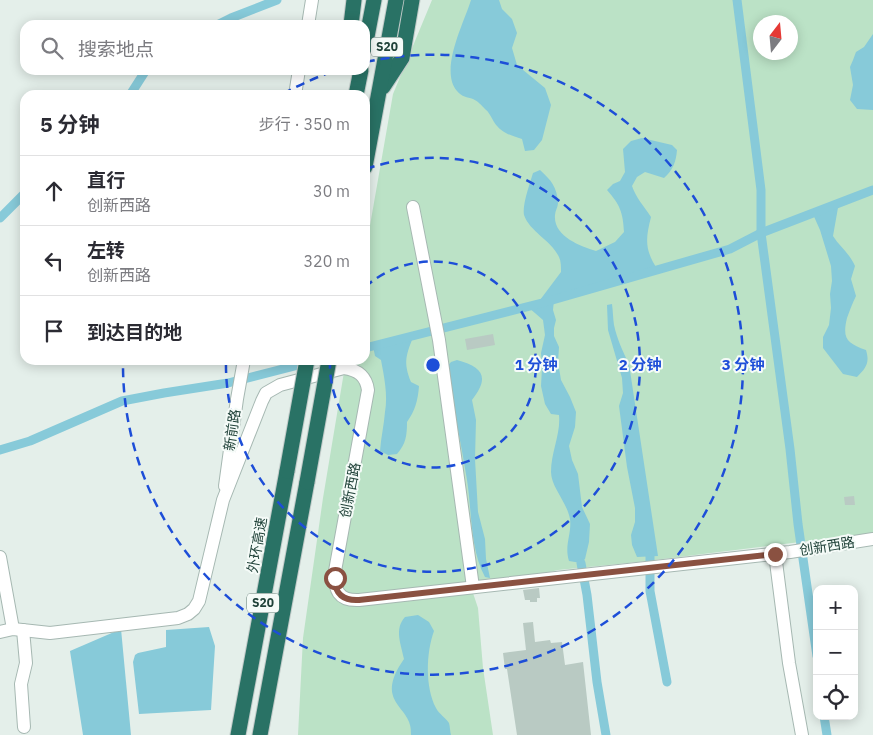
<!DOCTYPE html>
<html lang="zh">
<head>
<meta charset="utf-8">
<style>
  :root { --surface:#fff; --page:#f7f7f7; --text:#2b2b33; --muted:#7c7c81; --line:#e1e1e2 }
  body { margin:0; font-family:"IBM Plex Sans","Noto Sans SC",sans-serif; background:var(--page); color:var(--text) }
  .controls { position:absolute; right:15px; bottom:15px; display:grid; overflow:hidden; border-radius:10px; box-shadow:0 2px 12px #0003 }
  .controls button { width:45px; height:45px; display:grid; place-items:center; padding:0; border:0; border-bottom:1px solid var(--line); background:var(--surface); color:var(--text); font:25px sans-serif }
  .compass { position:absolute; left:753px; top:15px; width:45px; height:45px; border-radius:50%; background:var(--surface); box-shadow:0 2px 12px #0003; rotate:16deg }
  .stop { position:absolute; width:15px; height:15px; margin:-11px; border:4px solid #8a5141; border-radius:50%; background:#fff }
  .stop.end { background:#8a5141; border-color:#fff; box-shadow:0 1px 5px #0008 }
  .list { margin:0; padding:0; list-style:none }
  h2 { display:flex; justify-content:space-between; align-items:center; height:65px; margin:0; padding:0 20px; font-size:21px }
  h2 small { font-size:16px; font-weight:400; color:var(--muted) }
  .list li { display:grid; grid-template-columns:32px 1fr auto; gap:15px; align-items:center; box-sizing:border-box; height:70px; padding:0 20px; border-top:1px solid var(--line) }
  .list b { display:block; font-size:19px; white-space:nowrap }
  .list p { margin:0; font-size:16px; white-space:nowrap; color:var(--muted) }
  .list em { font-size:16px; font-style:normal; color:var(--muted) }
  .icon { flex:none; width:28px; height:28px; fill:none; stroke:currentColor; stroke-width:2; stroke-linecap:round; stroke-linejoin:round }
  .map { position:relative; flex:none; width:873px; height:735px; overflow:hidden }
  .search { position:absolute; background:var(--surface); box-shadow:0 2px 12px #0003; left:20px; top:20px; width:350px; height:55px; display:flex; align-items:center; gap:12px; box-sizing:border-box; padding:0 18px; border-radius:15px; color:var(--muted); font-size:19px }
  .panel { position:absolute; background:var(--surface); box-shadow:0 2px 12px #0003; left:20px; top:90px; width:350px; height:275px; border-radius:15px }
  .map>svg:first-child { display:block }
  .green { fill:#bbe2c6; fill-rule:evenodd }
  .water { fill:#87cad9 }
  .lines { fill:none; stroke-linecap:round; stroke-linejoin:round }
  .canal { stroke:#87cad9; stroke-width:9 }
  .building { fill:#b9cac3 }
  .minor-casing { stroke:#a6b8b2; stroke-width:14 }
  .highway-casing { stroke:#c1cac8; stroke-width:17 }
  .minor { stroke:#fff; stroke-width:12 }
  .highway { stroke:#297265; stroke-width:15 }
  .highway-bridge-casing { stroke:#c1cac8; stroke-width:17; stroke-linecap:butt }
  .highway-bridge { stroke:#297265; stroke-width:15 }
  .route { stroke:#8a5141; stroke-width:6 }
  .ring { fill:none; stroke:#1d4ed8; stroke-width:2.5; stroke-dasharray:9 6 }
  .labels { text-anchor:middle; stroke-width:4; stroke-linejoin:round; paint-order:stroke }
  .shield { fill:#f5fbf8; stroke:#617a73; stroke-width:1 }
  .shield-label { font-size:12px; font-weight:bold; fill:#21433a }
  .street-label { font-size:14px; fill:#21433a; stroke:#f5fbf8 }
  .centre { fill:#1d4ed8; stroke:#f5fbf8; stroke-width:2.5 }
  .ring-label { font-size:15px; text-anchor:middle; font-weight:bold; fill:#1d4ed8; stroke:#f5fbf8; stroke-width:4; stroke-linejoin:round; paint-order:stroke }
</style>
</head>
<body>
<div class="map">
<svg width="873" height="735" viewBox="0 0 873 735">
  <rect width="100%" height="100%" fill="#e4efea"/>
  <path class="green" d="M432,0H873V533L638,562L558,570L472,590L478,608L483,668L493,735H298L303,638L323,498L346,360H365V254L393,94ZM760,22H790V52H760Z"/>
  <g class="water">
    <path d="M471,0H499L502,9L512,19L517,33L512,48L517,65L545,88L551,105L542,140L534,150L525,151L522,139C510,135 501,133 494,122C491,117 489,112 485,109C482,106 478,101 473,99C467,97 462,97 457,91C439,70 464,23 471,0Z"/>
    <polygon points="873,34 873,110 857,109 850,100 853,85 850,67 853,60 856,52 864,47"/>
    <path d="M642,138L672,145L677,150C676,162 673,170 664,178L645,172L637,177L632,186C636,198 644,206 651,217C645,240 645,251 658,270L554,300L553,310L556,320L554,328V336L559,347L558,362L561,380L570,397L576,412L575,427L569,446L572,460L578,474L582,507L590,524L589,542L585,559L581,563L569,561C564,545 572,534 570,519C567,502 551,487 551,472C551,452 561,433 559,415L551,414L545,404L541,386L542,367L541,353L545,335L543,320L528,307L537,304L561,272C561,267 561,261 559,257C551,240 530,232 524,215C522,205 530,183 533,173L540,170C551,180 557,187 558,203C558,207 555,211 555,215C553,236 580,246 596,251L615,242L624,232C623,212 620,205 607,190L613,184L620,181L625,172L623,149L631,141Z"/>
    <path d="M839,202L833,236C840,247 850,254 855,266L851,279L856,296C852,304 850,310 847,318C842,339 847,343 866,350C870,363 866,368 857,377L843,374L823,348V337L829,325L831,308L830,294L832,281L831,266L820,230L812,212Z"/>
    <path d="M612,304C613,311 613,319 614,325C617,339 623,352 629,364L658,556L637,557L632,545L631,535L635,522V508L627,467L619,406L623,393L622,378L608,330L607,305Z"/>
    <path d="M414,335C406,355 403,362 411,382L419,386C418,400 415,411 407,422C407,435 406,444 397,454L388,455L380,451C381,437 384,425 385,412C388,395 384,376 381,360L375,356L373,346Z"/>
    <path d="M457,360C483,367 490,377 472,400L476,420L475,459L478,512L485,539L486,559L490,578L485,577C470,549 472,512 467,480C461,443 453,405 446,368L451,362Z"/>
    <path d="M418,615L429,622L434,631C426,653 425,687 436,708C439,714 446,718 449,723C450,726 450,732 451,735H411C414,705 372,705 404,659C401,644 394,629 405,617Z"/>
    <polygon points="209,627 215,646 211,710 139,714 133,662 135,655 138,653 166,647 166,630"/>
    <polygon points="121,629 131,735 83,735 70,651"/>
  </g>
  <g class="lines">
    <g class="canal">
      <polyline points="737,0 761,190 761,233 790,449 798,524 817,656"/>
      <polyline points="217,25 231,18 277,0"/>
      <polyline points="130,95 146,70"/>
      <polyline points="0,218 25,193"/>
      <polyline points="365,348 542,303 730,249 761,233 873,190"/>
      <polyline points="0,450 30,441 122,401 164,393 228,383 318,360"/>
      <polyline points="650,555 650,591 667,682"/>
      <polyline points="581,563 587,595 597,682 606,735"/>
      <polyline points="824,716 827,735"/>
    </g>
  </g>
  <g class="building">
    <polygon points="493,334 495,345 467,350 465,339"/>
    <polygon points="854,496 855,505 845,505 844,497"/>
    <polygon points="539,588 540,598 537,598 537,602 530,602 530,600 525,600 523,590"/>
    <polygon points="533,622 535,642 550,640 551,643 562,642 565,665 583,662 591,735 517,735 507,669 505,669 503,653 526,650 523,623"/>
  </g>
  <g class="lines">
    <g class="minor-casing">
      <g id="minor">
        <polyline points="308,25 312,0"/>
        <polyline points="295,95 299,70"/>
        <polyline points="413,207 439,340 473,587"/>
        <polyline points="225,486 237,399 244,360"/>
        <polyline points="775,554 789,663 802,735"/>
        <polyline points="0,557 13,629"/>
        <polyline points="23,630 26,663 21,684 24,727"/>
        <path d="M0,632L13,629L50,633L178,618L188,614L194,609L199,601L223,500L262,401L266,393L280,385L344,368C358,370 366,376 368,390L335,571C334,590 338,601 359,600L790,552L873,539"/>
      </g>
    </g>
    <g class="highway-casing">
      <g id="highway">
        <polyline points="351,25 354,0"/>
        <polyline points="365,47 374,0"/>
        <polyline points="383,87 402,58 412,0"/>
        <polyline points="356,95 361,70"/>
        <polyline points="365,167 396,0"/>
        <polyline points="238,735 287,471"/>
        <polyline points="260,735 307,482"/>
      </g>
    </g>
    <use href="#minor" class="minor"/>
    <use href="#highway" class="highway"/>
    <g class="highway-bridge-casing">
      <g id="highway-bridge">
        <polyline points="287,471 307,360"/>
        <polyline points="307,482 329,360"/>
      </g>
    </g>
    <use href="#highway-bridge" class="highway-bridge"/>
  </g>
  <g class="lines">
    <path class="route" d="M335,578C334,594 344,601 359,600L775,554"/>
  </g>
  <g class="ring">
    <path d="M365 287A103 103 0 1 1 330 361"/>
    <path d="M366 169A207 207 0 1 1 226 361"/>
    <path d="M283 94A310 310 0 0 1 337 70M366 62A310 310 0 1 1 123 362"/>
  </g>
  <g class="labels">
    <g class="shield">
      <rect x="371" y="37.5" width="32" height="19" rx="4"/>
      <rect x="247" y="593.5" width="32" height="19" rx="4"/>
    </g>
    <g class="shield-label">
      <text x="387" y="51">S20</text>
      <text x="263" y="607">S20</text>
    </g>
    <g class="street-label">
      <text transform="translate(232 430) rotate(-81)" y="5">新前路</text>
      <text transform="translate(350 490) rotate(-79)" y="5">创新西路</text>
      <text transform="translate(257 545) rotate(-80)" y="5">外环高速</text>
      <text transform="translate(827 546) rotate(-9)" y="5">创新西路</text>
    </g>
  </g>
  <circle cx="433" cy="365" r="8" class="centre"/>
  <g class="ring-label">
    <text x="536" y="370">1 分钟</text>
    <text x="640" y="370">2 分钟</text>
    <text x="743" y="370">3 分钟</text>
  </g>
</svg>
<div class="controls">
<button>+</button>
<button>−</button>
<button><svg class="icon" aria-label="locate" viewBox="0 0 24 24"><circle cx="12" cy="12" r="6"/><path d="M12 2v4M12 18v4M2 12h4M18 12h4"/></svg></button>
</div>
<svg class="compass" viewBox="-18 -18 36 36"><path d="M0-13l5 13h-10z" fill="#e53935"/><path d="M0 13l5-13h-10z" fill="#7c7c81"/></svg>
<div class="stop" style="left:335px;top:578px"></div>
<div class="stop end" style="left:775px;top:554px"></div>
<div class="search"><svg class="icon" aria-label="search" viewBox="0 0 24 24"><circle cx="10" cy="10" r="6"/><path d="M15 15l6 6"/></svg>搜索地点</div>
<section class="panel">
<h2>5 分钟<small>步行 · 350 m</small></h2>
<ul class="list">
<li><svg class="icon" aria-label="ahead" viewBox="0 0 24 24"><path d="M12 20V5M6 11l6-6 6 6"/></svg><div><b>直行</b><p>创新西路</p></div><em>30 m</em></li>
<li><svg class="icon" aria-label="left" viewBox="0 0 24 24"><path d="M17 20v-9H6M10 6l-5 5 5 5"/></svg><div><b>左转</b><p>创新西路</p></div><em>320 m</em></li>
<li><svg class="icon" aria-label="arrive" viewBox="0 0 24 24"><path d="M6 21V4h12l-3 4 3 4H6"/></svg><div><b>到达目的地</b></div></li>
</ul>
</section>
</div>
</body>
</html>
